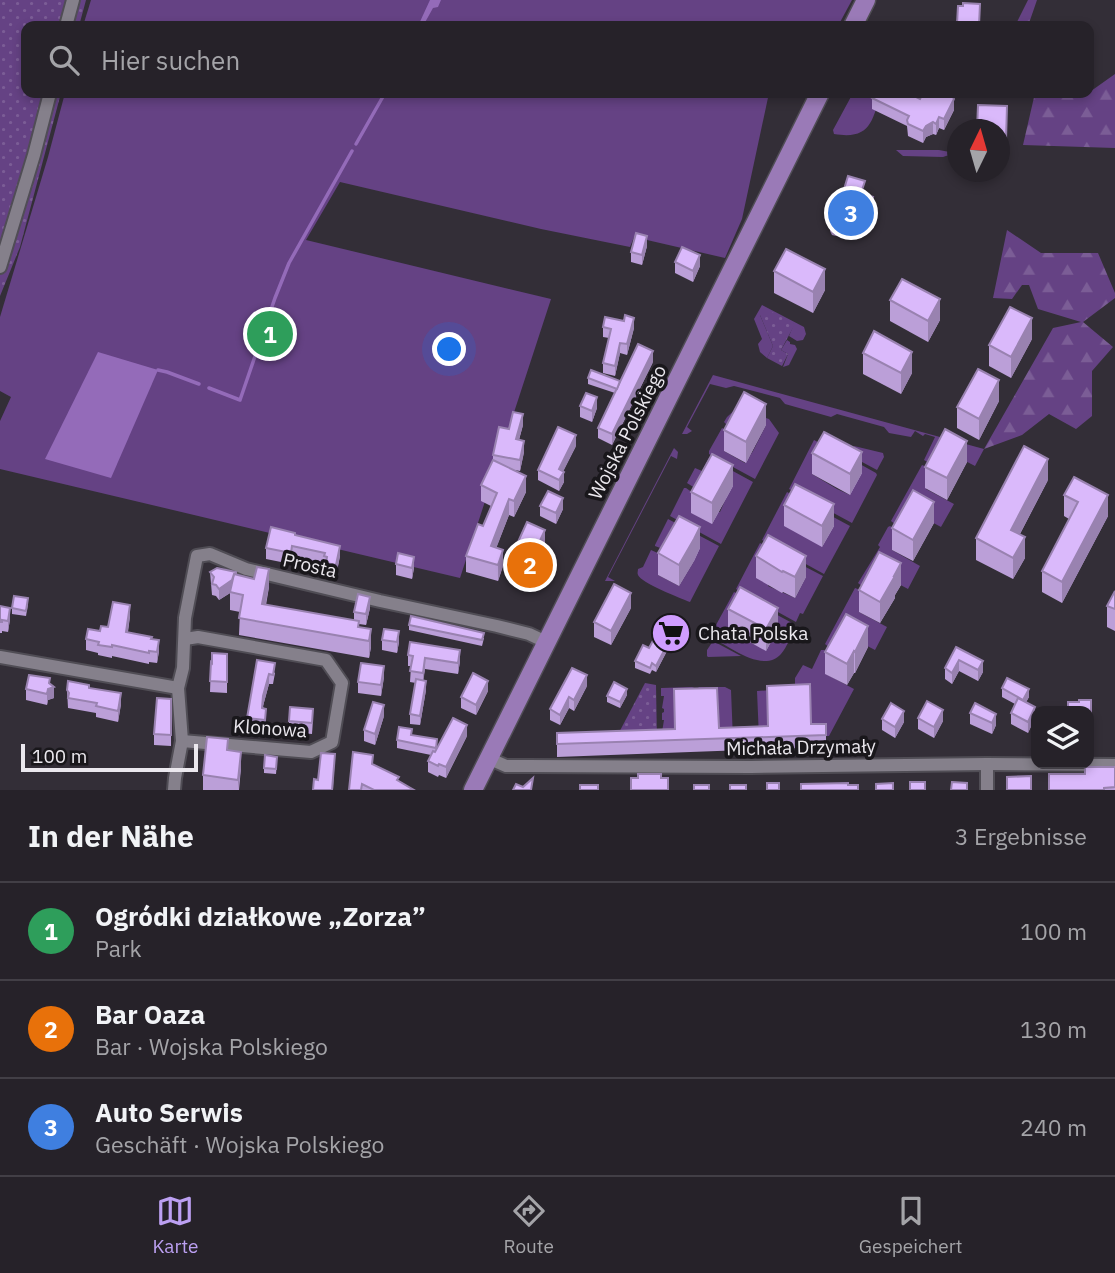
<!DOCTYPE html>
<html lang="de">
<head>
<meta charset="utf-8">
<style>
  :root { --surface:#262229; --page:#2e2a31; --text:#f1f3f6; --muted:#a4a4a8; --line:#423f46; --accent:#bca0f2 }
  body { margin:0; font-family:"IBM Plex Sans",sans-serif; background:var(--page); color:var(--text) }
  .controls { position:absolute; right:21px; bottom:21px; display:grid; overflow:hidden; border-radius:14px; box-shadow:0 4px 10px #0003 }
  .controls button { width:63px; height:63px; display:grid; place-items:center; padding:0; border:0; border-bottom:2px solid var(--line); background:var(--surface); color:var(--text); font:35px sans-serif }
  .compass { position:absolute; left:947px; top:119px; width:63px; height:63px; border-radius:50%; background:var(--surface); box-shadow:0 4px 10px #0003; rotate:5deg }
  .scale { position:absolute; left:21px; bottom:18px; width:177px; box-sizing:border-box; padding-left:7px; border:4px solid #ebe8ee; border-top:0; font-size:19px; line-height:24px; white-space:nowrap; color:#ebe8ee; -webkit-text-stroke:5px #19171b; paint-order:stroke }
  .you { position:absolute; left:450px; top:350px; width:24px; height:24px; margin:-18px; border:5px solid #fff; border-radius:50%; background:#1a73e8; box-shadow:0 0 0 10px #1a73e833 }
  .badge { display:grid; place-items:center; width:46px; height:46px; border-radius:50%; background:var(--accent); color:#fff; font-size:23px; font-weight:700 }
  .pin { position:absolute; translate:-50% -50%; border:4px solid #fff; box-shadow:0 2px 7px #0006 }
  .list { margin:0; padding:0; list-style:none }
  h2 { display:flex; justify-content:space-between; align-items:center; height:91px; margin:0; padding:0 28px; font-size:30px }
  h2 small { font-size:23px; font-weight:400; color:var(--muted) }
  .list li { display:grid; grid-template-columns:46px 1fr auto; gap:21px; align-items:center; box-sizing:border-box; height:98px; padding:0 28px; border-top:2px solid var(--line) }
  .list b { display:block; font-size:26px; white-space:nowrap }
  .list p { margin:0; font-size:23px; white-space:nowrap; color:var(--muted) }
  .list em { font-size:23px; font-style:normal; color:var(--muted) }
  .icon { flex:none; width:38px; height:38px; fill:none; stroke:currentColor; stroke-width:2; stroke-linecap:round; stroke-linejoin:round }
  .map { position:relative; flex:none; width:1115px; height:790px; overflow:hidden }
  .search { position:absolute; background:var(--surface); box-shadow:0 4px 10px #0003; left:21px; right:21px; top:21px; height:77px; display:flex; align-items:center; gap:18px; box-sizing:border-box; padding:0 24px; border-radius:14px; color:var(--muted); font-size:26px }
  .sheet { height:385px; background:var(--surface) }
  nav { display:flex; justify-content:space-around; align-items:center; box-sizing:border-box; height:98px; border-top:2px solid var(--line); background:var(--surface); font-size:19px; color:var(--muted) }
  nav a { display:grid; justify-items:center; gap:4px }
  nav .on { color:var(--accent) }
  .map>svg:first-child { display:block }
  .green { fill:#654284 }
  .forest { fill:url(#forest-firs) }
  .park { fill:url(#park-dots) }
  .water { fill:#946bb9 }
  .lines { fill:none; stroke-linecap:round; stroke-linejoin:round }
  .stream { stroke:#946bb9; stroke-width:3.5 }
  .minor-casing { stroke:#504d55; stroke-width:16 }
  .primary-casing { stroke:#504d55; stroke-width:21 }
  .minor { stroke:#85808b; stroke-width:12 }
  .primary { stroke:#9a7ab7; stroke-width:18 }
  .wall { fill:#bb9fd8 }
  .shaded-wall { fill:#9982b0 }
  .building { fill:#dab9fb; stroke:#9982b0; stroke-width:2 }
  .labels { text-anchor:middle; stroke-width:7; stroke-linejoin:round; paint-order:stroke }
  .street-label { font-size:19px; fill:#ebe8ee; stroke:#19171b }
  .poi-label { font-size:19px; fill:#ebe8ee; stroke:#19171b; text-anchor:start }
</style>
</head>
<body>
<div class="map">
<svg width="1115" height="790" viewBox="0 0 1115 790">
  <defs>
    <pattern id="forest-firs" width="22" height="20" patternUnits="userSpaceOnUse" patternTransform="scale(1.75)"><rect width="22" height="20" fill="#654284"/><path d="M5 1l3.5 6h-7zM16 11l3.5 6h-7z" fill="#7b5d96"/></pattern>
    <pattern id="park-dots" width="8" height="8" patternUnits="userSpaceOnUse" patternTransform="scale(1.75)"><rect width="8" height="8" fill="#654284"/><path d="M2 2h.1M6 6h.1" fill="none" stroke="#7b5d96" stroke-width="1.8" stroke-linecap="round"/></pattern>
  </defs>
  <rect width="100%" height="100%" fill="#332e37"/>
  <g class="green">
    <polygon points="91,0 852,0 838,26 83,26"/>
    <polygon points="65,93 769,93 742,219 725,258 634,237 630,247 541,229 340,182 306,240 551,299 460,578 0,469 0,421 11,397 0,391 0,317 48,157"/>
    <path d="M853,93H881C872,122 870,140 834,134L833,130Z"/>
    <polygon points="896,150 939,150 955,153 943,157 903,156"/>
    <polygon points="762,305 804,327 806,334 803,340 797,341 789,336 794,324 760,315 773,346 767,358 760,352 758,344 762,339 754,319"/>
    <polygon points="787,340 790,342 790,344 795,345 797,349 789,365 783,367 788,354 781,350"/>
    <polygon points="713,375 984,449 975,466 946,451 929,463 924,460 935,437 925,434 923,436 915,431 911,437 889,433 884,427 837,414 831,417 785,404 780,398 734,386 726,388 710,384 687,427 692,431 687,434 682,434"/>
    <polygon points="739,406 756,415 769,419 779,433 755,479 709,454 709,451 722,428 728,431 724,451 745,463 753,451 766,425 728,426 724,422 727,417"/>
    <polygon points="814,440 842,455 812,474 837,489 850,495 849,458 876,473 877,475 852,523 789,489"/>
    <polygon points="854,446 883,453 884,457 877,470 849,455"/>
    <polygon points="674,448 678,452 677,459 671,456 608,577 615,581 605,581"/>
    <polygon points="709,458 753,482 721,544 670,516 684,488 686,488 720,512 726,498 698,490 687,483 695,468 702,471"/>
    <polygon points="922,465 929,468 926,489 954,504 941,527 913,512 896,525 891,521"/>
    <polygon points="787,492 850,526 824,574 762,540"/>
    <path d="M668,519L719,546L690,602C680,598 641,583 638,575C637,573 638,571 638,569L643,567L651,550L662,555L658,575L679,586L694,561L655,546V545Z"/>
    <polygon points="890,526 896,530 892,550 920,566 908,589 880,574 863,587 858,583 880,547 878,545 888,527"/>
    <polygon points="760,543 787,557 769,584 768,586 795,598 806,577 798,563 823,576 803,614 800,613 796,622 736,589"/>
    <polygon points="855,588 863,591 859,612 887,627 875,650 846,635 830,648 825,644"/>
    <path d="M734,592L762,606L728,630L740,638L767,650L768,610L794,624L793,627L795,629C791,636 787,647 781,654C763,674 728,646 710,636Z"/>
    <polygon points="713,641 741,656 708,657 707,656 707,650"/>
    <polygon points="821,650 824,650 830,653 826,674 854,689 829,736 759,738 757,691 784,689 790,692 790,684 795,684 795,678 803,665 812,669"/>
    <polygon points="692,687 697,689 699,687 725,687 731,690 733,740 662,732 664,720 662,720 662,713 664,712 664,709 662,708 664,696 661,696 661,688"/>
  </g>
  <g class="forest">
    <polygon points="1028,0 1037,0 1028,26 1015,26"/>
    <polygon points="1115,74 1115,148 1023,145 1035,93 1069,93 1071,95 1084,96"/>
    <polygon points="1007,230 1041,253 1098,253 1115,293 1115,298 1083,322 1113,347 1092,371 1092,416 1076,429 1049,414 1022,435 984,449 1053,328 1081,322 1038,309 1029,285 1022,285 1012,299 993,298"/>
  </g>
  <g class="park">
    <polygon points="0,0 86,0 79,26 26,26 26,93 61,93 20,247 0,296"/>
    <polygon points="764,308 795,324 781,350 788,354 782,366 767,358 773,346 760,315"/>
    <polygon points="645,683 656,685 657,742 613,744"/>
  </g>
  <g class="water">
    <polygon points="430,0 441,0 438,7 433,8 423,26 418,26"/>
    <polygon points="98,352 158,370 111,478 45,459"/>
  </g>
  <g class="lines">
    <g class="stream">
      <polyline points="356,144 385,93"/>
      <polyline points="158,370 167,372 199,384"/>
      <polyline points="209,388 240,400 275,298 289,263 352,151"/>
    </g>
    <g class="minor-casing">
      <g id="minor">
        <polyline points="66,26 73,0"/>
        <polyline points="0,267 34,155 50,93"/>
        <polyline points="0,657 178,688"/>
        <polyline points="182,741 311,752 332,742 342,683 326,660 198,637 185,639"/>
        <polyline points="488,758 506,766 526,766 751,767 987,764 1115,765"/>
        <polyline points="174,790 175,778 182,741 178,688 183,668 185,618 197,556 210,554 246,569 380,601 497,626 529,634 546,642"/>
        <polyline points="987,790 987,764"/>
      </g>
    </g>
    <g class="primary-casing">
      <g id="primary">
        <polyline points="853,26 866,0"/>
        <polyline points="473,790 820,93"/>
      </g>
    </g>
    <use href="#minor" class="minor"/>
    <use href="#primary" class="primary"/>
  </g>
  <g class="wall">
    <polygon points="980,4 980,26 957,26 963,6"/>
    <polygon points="872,98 920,99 954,110 944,130 939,128 936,135 933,134 926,137 923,143 908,136 907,126 872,109"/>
    <polygon points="1007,106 1006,156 999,156 999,130"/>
    <polygon points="865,194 873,212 867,232 856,229 854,235 849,234 841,237 832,235 830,231 830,216"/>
    <polygon points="647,246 642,265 631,262 631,252"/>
    <polygon points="675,262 700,266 693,282 675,273"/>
    <polygon points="774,271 825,290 813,313 774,293"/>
    <polygon points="890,300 940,320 928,342 890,321"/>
    <polygon points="603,327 634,328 627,355 620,353 615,376 603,373 603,363 609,338 603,337"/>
    <polygon points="1032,339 1011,378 989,366 989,345"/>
    <polygon points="863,353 912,373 901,394 863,374"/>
    <polygon points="653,362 612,445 598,438 598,428 615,393 588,384 588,378 620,383"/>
    <polygon points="999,401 979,440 957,428 957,407"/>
    <polygon points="580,406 597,408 592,422 580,417"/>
    <polygon points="523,425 519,440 524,452 520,471 515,470 526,492 514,517 509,515 496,548 503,566 498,581 466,572 466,556 483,526 491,506 481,501 481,485 493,460 493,455 509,429"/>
    <polygon points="766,425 746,463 724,451 724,430"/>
    <polygon points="576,446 563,471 564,482 559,491 538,480 538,470"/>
    <polygon points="812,453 862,473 850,495 812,474"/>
    <polygon points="967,462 947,500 925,488 925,467"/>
    <polygon points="1048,480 1020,534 1025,558 1013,579 976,560 976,538"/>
    <polygon points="733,486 712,524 691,513 691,492"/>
    <polygon points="1064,495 1108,516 1062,603 1042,592 1042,571 1069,519 1064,516"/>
    <polygon points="784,505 834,526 822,547 784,526"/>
    <polygon points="540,506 563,509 556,524 540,516"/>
    <polygon points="934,523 913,561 892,550 892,528"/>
    <polygon points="295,535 340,556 336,576 326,574 326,567 324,567 324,564 292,556 291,564 266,559 266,548"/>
    <polygon points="518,542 545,546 542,552 548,570 542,581 521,571 521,559 518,558"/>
    <polygon points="700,548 694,561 679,586 658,575 658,553"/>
    <polygon points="756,556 806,577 795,598 783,592 782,593 756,578"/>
    <polygon points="396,564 414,568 412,579 396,575"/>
    <polygon points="210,572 236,574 269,587 266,605 354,620 354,612 370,608 366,625 359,624 359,627 371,629 371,647 369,658 239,635 240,612 230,610 230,593 219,600 216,596 212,595"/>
    <polygon points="901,585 895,595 895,598 880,623 859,612 859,590"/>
    <polygon points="1115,591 1115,631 1107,627 1107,606"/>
    <polygon points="28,604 26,616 12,614 12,608"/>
    <polygon points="0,606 10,619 8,632 2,631 2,633 0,633"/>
    <polygon points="631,608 611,645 594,637 594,622"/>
    <polygon points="728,609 778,629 766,651 728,630"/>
    <polygon points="130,616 128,632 152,639 159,651 157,663 149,662 149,664 112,656 112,658 98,655 98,653 86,650 86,639"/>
    <polygon points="409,625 484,638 482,646 409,630"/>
    <polygon points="678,630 656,672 652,670 650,674 635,668 635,661 649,648"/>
    <polygon points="382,640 399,642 397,653 382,650"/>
    <polygon points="868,647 855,673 854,673 847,685 825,674 825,652"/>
    <polygon points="956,647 983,672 978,681 959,671 952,684 945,679 945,668"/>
    <polygon points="227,654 227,693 210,692 211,662"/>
    <polygon points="408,655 460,661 458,674 425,669 423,680 426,690 420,725 410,724 410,714 416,683 410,682 411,666 408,666"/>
    <polygon points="257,660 275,673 273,684 269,684 263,706 266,718 265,730 247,728 247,718"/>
    <polygon points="384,677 381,696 358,693 358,682"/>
    <polygon points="50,684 54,698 48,700 47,705 26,700 26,689"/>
    <polygon points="587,686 574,711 569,708 560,725 550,720 550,709"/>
    <polygon points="89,688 121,704 118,722 96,717 96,713 68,708 67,690"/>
    <polygon points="1002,688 1029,697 1026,702 1035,718 1028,733 1011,724 1011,713 1015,704 1002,697"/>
    <polygon points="488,691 476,715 461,708 461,697"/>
    <polygon points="627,695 620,708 607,702 607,696"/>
    <polygon points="171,699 171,746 154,745 154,734"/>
    <polygon points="1091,700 1091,733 1089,733 1089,711 1079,702"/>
    <polygon points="970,713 996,725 992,734 970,724"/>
    <polygon points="384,716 375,745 364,741 364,730"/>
    <polygon points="918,718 943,721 934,738 918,729"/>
    <polygon points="882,719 904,722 895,738 882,730"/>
    <polygon points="313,720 312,734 289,732 289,721"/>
    <polygon points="826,724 826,747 557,757 557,733"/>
    <polygon points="412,735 437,747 437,750 467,736 446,778 439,775 438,777 428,772 428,761 431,755 397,748 397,740"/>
    <polygon points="228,750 241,768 239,790 203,790 203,775"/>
    <polygon points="277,762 276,774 264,773 264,768"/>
    <polygon points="373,764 399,781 414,790 349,790"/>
    <polygon points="1115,767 1115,790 1049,790 1085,774"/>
  </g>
  <g class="shaded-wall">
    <polygon points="954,99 954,110 944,130 944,119"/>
    <polygon points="939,117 939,128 936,135 936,124"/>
    <polygon points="933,122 933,134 926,137 923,143 923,131 926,126"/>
    <polygon points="873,197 873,212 867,232 867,217"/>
    <polygon points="856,214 856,229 854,235 854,220"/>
    <polygon points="849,219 849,234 841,237 841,222"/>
    <polygon points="647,236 647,246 642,265 642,255"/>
    <polygon points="700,255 700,266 693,282 693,271"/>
    <polygon points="825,269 825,290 813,313 813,292"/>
    <polygon points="940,299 940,320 928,342 928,321"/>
    <polygon points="634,318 634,328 627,355 627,344"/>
    <polygon points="1032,318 1032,339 1011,378 1011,357"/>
    <polygon points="620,343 620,353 615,376 615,366"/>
    <polygon points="653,351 653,362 612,445 612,434"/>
    <polygon points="912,352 912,373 901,394 901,373"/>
    <polygon points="999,380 999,401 979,440 979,419"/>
    <polygon points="597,397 597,408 592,422 592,411"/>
    <polygon points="766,404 766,425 746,463 746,442"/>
    <polygon points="523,414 523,425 516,450 516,439"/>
    <polygon points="576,435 576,446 559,480 559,469"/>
    <polygon points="524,441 524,452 520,471 520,460"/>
    <polygon points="967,441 967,462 947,500 947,478"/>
    <polygon points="862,452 862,473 850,495 850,474"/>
    <polygon points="1048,459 1048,480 1011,551 1011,530"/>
    <polygon points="733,465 733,486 712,524 712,503"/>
    <polygon points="564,472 564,482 559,491 559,480"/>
    <polygon points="526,476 526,492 514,517 514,501"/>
    <polygon points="1108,495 1108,516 1062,603 1062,582"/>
    <polygon points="563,498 563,509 556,524 556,513"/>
    <polygon points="509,499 509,515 491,562 491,546"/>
    <polygon points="934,502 934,523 913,561 913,540"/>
    <polygon points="834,504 834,526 822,547 822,526"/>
    <polygon points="700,527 700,548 694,561 679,586 679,565"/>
    <polygon points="545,530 545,546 537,562 536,549"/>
    <polygon points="1025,537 1025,558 1013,579 1013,558"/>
    <polygon points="292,546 292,556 291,564 291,553"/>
    <polygon points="340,546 340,556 336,576 336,565"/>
    <polygon points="503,550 503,566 498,581 498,565"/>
    <polygon points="548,554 548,570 542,581 542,565"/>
    <polygon points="806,556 806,577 795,598 795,577"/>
    <polygon points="414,557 414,568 412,579 412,568"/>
    <polygon points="901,563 901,585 895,595 895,598 880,623 880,602"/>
    <polygon points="269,569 269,587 262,622 262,604"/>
    <polygon points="235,579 235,590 219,600 219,589"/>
    <polygon points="631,593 631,608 611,645 611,631"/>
    <polygon points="370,597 370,608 366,625 366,614"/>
    <polygon points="130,605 130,616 126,643 126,632"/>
    <polygon points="10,608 10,619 8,632 8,621"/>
    <polygon points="778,608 778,629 766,651 766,629"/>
    <polygon points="678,624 678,630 656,672 656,666"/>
    <polygon points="868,626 868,647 855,673 855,652"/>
    <polygon points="371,629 371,647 369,658 369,641"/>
    <polygon points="399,631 399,642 397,653 397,642"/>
    <polygon points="159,640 159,651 157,663 157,652"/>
    <polygon points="460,650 460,661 458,674 458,663"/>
    <polygon points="854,651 854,673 847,685 847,664"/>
    <polygon points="425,658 425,669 423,684 423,673"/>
    <polygon points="959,660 959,671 952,684 952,673"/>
    <polygon points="983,661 983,672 978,681 978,670"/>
    <polygon points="384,666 384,677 381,696 381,685"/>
    <polygon points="269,674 269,684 263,706 262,718 263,696"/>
    <polygon points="587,675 587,686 574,711 574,700"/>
    <polygon points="50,678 50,688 54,687 54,698 48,700 47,705 47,694"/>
    <polygon points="426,681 426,690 420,725 420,716"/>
    <polygon points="488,681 488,691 476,715 476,705"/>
    <polygon points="627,689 627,695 620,708 620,702"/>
    <polygon points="1029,689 1029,697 1023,708 1023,700"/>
    <polygon points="121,693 121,704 118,722 118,711"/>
    <polygon points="569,697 569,708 560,725 560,715"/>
    <polygon points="384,705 384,716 375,745 375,734"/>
    <polygon points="1035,707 1035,718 1028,733 1028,722"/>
    <polygon points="943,710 943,721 934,738 934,727"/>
    <polygon points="904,711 904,722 895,738 895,727"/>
    <polygon points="996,714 996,725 992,734 992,723"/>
    <polygon points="467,725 467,736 446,778 446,767"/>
    <polygon points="241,752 241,768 238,790 238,780"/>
    <polygon points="335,754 333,790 332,790"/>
  </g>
  <g class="building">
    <polygon points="963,3 980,4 979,25 957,24 958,6 963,6"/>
    <polygon points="875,93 908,93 920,99 923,93 951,93 954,99 944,119 939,117 936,124 933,122 926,126 923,131 908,124 907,120 909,116 872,98"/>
    <polygon points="978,105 1007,106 1006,140 999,140 999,130 977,130"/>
    <polygon points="848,176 865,181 861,193 873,197 867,217 856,214 854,220 849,219 841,222 832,220 830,216 833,205 841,199"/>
    <polygon points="636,233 647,236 642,255 631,252"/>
    <polygon points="682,247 700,255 693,271 675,262"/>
    <polygon points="786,249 825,269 813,292 774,271"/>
    <polygon points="902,279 940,299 928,321 890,300"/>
    <polygon points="1010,307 1032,318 1011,357 989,345"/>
    <polygon points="625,315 634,318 627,344 620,343 615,366 603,363 611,329 603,327 605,317 624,321"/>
    <polygon points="874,331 912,352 901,373 863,353"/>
    <polygon points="638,344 653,351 612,434 598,428"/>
    <polygon points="978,369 999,380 979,419 957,407"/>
    <polygon points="591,370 620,381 617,389 588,378"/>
    <polygon points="744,392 766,404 746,442 724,430"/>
    <polygon points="586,393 597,397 592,411 580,406"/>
    <polygon points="513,412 523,414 516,439 524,441 520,460 493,455 499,427 509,429"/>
    <polygon points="558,427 576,435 559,469 564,472 559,480 538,470"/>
    <polygon points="945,429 967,441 947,478 925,467"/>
    <polygon points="824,432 862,452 850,474 812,453"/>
    <polygon points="1024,446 1048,459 1011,530 1025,537 1013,558 976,538"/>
    <polygon points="712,454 733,465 712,503 691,492"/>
    <polygon points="493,460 526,476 514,501 509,499 491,546 503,550 498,565 466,556 478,524 483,526 497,493 481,485"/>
    <polygon points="1074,477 1108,495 1062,582 1042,571 1078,502 1064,495"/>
    <polygon points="795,484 834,504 822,526 784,505"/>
    <polygon points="913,490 934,502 913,540 892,528"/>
    <polygon points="548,491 563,498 556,513 540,506"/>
    <polygon points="679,516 700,527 694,539 679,565 658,553"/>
    <polygon points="527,522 545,530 536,549 548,554 542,565 521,555 526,545 518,542"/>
    <polygon points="271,527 295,533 295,535 340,546 336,565 326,563 327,557 324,556 325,553 292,546 291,553 266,548"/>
    <polygon points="768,535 806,556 795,577 783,571 782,572 756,556"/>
    <polygon points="879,552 901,563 894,576 895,576 880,602 859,590"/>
    <polygon points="398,553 414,557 412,568 396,564"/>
    <polygon points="257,567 269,569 262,604 359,621 358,627 371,629 369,641 239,618 243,595 230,592 234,574 254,579"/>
    <polygon points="217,568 236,572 236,574 234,574 232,580 219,589 216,585 212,584 214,577 210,572"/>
    <polygon points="614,584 631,593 611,631 594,622"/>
    <polygon points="740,587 778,608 766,629 728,609"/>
    <polygon points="1115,591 1115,609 1107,606"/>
    <polygon points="358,594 370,597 366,614 354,612"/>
    <polygon points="14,596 28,598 26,611 12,608"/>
    <polygon points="113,602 130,605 126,632 152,637 151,639 159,640 157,652 149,651 149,653 112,645 112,647 98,645 99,642 86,639 88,629 100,631 101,626 108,627"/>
    <polygon points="0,606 10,608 8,621 2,620 2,622 0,622"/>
    <polygon points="846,614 868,626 855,652 854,651 847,664 825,652"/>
    <polygon points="411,616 484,633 482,640 409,625"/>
    <polygon points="666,617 678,624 656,666 652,663 650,668 635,661 643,645 649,648"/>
    <polygon points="384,629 399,631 397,642 382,640"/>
    <polygon points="410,642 460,650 458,663 425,658 423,673 410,671 413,656 408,655"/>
    <polygon points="956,647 983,661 978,670 959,660 952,673 945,668"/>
    <polygon points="212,653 227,654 227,682 210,681 211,662 212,663"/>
    <polygon points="257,660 275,663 273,675 269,674 263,696 262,708 266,709 265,720 247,718"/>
    <polygon points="361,663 384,666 381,685 358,682"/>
    <polygon points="572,668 587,675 574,700 569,697 560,715 550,709"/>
    <polygon points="473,673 488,681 476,705 461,697"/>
    <polygon points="29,675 50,678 49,683 54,687 48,689 47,694 26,689"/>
    <polygon points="1007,678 1029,689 1023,700 1002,688"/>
    <polygon points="416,679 426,681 420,716 410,714"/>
    <polygon points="68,681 89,685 89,688 121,693 118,711 96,706 97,703 68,698 69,693 67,690"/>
    <polygon points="614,682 627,689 620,702 607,696"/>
    <polygon points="810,684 811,724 826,724 826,735 557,744 557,733 675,729 674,689 717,688 719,728 768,726 767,686"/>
    <polygon points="157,698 171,699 171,735 154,734"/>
    <polygon points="1018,698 1035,707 1028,722 1011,713"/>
    <polygon points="1079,700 1091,700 1091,723 1089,723 1089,711 1068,711 1068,702 1079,702"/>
    <polygon points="927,701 943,710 934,727 918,718"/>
    <polygon points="373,702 384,705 375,734 364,730"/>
    <polygon points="891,703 904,711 895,727 882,719"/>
    <polygon points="975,703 996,714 992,723 970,713"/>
    <polygon points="290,707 313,709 312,723 289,721"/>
    <polygon points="453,718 467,725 446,767 439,764 438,766 428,761 433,751 435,752"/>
    <polygon points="399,727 412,729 411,735 437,739 436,748 397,740"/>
    <polygon points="207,737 228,739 227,750 241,752 238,780 203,775"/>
    <polygon points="353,752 373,755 372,764 399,777 397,780 414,790 374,790 362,784 361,790 349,790"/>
    <polygon points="321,753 335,754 332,790 313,790 314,779 318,780"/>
    <polygon points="265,755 277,757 276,769 264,768"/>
    <polygon points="1085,767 1115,767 1115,787 1104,788 1104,790 1049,790 1049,774 1085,774"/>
    <polygon points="638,774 661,774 661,778 668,778 668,790 631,790 631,778 638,778"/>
    <polygon points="1031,776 1031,790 1007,790 1007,777"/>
    <polygon points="533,778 531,790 513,790 516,784 523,787"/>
    <rect x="910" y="782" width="15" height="8"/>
    <polygon points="952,782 967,783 967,790 951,790"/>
    <rect x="767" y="783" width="12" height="7"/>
    <polygon points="848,783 848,785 858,785 858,790 801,790 801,784"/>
    <polygon points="893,783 893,790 876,790 876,784"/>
    <rect x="580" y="785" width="18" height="5"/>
    <rect x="694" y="785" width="15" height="5"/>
    <rect x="730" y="785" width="16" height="5"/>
  </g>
  <defs>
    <g id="supermarket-disc" transform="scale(2.0125)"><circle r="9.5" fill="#d09dff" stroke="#19171b"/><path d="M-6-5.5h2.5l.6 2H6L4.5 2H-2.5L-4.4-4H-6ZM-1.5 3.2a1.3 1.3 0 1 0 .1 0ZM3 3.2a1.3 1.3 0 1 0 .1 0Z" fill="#111"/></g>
  </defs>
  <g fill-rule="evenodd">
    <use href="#supermarket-disc" x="671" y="633"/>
  </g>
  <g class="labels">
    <g class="street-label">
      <text transform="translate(627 432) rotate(-63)" y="7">Wojska Polskiego</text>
      <text transform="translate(310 565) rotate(13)" y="7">Prosta</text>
      <text transform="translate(270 728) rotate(4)" y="7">Klonowa</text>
      <text transform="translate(801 747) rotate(-1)" y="7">Michała Drzymały</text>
    </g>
    <g class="poi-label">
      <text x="698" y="640">Chata Polska</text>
    </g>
  </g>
</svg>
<div class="controls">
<button><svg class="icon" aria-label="layers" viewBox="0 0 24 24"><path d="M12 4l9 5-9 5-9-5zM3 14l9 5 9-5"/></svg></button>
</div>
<svg class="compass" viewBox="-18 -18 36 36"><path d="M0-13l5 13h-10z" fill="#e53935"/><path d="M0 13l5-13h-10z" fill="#a4a4a8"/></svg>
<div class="scale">100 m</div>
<div class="you"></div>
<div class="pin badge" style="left:270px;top:334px;background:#2e9e5b">1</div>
<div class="pin badge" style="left:530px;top:565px;background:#e8710a">2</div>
<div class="pin badge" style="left:851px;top:213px;background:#3f7fe0">3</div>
<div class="search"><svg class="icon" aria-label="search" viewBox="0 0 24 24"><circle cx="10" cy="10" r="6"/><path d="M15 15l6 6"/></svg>Hier suchen</div>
</div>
<section class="sheet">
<h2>In der Nähe<small>3 Ergebnisse</small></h2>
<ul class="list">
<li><span class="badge" style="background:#2e9e5b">1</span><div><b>Ogródki działkowe „Zorza”</b><p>Park</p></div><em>100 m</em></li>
<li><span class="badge" style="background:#e8710a">2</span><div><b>Bar Oaza</b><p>Bar · Wojska Polskiego</p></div><em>130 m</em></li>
<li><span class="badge" style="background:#3f7fe0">3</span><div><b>Auto Serwis</b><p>Geschäft · Wojska Polskiego</p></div><em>240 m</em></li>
</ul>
</section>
<nav>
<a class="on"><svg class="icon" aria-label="map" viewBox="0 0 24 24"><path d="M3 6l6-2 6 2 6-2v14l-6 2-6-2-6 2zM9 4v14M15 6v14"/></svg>Karte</a>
<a><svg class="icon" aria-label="directions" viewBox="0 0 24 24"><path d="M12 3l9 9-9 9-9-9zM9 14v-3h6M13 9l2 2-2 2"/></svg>Route</a>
<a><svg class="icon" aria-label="saved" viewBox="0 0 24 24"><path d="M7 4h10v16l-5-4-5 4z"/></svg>Gespeichert</a>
</nav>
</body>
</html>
